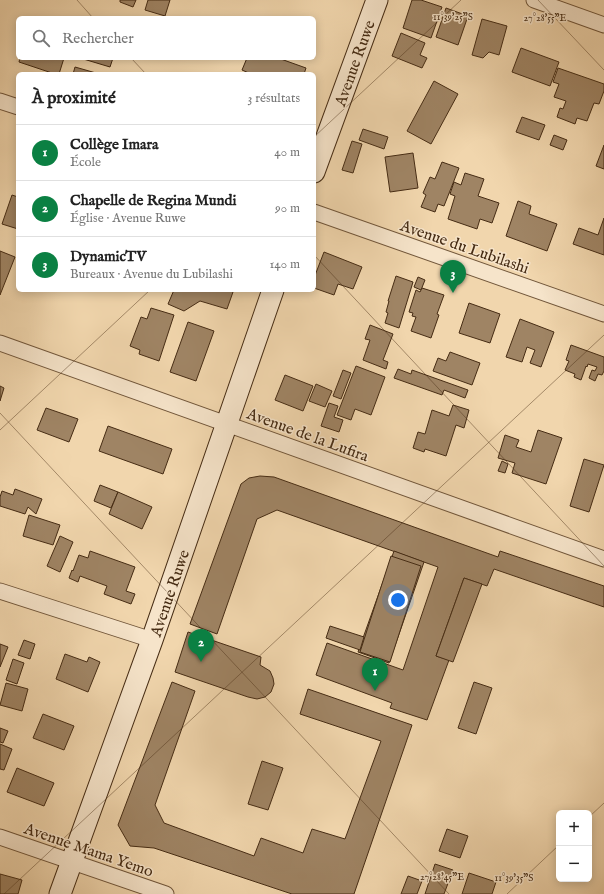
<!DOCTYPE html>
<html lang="fr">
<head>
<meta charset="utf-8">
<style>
  :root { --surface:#fff; --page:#f2f2f2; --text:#222; --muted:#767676; --line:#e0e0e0; --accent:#0b8043 }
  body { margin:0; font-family:"IM FELL English",serif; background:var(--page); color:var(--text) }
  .controls { position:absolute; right:12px; bottom:12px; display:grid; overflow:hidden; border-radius:6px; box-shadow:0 2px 10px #0003 }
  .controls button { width:36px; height:36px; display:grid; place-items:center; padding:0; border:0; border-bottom:1px solid var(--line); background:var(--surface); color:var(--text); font:20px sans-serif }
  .you { position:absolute; left:398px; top:600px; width:14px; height:14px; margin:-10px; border:3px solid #fff; border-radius:50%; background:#1a73e8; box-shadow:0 0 0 6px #1a73e833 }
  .badge { display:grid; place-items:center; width:26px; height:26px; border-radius:50%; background:var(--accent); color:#fff; font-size:13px; font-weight:700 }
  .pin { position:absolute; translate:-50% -33px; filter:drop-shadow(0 1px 2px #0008) }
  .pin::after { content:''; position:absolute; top:21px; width:14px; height:12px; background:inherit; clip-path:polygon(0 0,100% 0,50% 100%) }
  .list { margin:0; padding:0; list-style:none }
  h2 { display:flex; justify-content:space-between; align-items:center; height:52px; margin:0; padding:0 16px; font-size:17px }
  h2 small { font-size:13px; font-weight:400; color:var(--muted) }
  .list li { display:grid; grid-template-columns:26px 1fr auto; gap:12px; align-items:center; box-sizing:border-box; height:56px; padding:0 16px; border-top:1px solid var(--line) }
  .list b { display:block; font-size:15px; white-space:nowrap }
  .list p { margin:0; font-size:13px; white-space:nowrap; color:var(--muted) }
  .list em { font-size:13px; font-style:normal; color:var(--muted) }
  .icon { flex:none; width:22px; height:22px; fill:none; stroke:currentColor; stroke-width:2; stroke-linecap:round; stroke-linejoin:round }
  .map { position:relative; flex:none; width:604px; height:894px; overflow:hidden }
  .search { position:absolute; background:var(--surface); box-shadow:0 2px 10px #0003; left:16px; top:16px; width:300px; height:44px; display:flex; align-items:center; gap:10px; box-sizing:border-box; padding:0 14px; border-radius:6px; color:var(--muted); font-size:15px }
  .panel { position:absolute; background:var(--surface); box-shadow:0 2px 10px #0003; left:16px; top:72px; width:300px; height:220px; border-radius:6px }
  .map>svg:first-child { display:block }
  .building { fill:#9f8464; stroke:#462c14 }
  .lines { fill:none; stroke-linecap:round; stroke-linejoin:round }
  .street-casing { stroke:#71563a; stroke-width:17 }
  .secondary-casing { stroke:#462c14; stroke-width:23 }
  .street { stroke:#f6e4ca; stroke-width:15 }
  .secondary { stroke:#f6e4ca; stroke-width:21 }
  .ticks { fill:none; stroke:#462c14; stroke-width:1; stroke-opacity:0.45 }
  .labels { text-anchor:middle; stroke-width:3; stroke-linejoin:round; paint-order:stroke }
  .street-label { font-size:16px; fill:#462c14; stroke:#f6e4ca }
  .ticks-label { font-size:10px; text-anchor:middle; fill:#462c14; stroke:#f6e4ca; stroke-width:3; stroke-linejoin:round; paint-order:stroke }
</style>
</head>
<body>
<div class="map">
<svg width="604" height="894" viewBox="0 0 604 894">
  <rect width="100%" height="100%" fill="#f1d6ad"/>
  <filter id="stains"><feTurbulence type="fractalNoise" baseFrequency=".005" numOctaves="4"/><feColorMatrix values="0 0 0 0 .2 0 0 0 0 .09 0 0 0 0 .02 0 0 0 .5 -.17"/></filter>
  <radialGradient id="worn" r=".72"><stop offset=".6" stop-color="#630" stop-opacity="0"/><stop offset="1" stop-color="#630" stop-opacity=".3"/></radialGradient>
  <g class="building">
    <polygon points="120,0 136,0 133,7 120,2"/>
    <polygon points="148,0 170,0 165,16 145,10"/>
    <polygon points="412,0 421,0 442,7 431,38 403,28"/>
    <polygon points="446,8 468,16 458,45 436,37"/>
    <polygon points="482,19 507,26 499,55 489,52 483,58 472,55"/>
    <polygon points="401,33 425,43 420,55 427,58 422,68 392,56"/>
    <polygon points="521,48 559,62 550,86 512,72"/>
    <polygon points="20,58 64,58 59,74 55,74 19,62"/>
    <polygon points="80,58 113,58 110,67"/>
    <polygon points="247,58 278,58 306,68 304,74 251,74 242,70"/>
    <polygon points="75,67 96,73 96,74 73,74"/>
    <polygon points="558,68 604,84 604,91 599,104 594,103 587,121 577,118 575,124 557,117 560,108 563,109 566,101 554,97 559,84 553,82"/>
    <polygon points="434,81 458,94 431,144 407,131"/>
    <polygon points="522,117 545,125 539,140 516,132"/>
    <polygon points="363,129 388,137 384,149 359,140"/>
    <polygon points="554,135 567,140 563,150 550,145"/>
    <polygon points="352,141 362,144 353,173 342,170"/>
    <polygon points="604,145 604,169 596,166"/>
    <polygon points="413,153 418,188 390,192 385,157"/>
    <polygon points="442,162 459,168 444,206 438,204 435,212 421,207 426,195 423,193 430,177 435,179"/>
    <polygon points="465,173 484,179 478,196 499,203 492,223 480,219 477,229 448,219 455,196 450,194 454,182 461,185"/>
    <polygon points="12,195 18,197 18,229 2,224"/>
    <polygon points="518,201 531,206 529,214 557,224 547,251 506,236"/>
    <polygon points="604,218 604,255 573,244 579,228 598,235"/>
    <polygon points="0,251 15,257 0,295"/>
    <polygon points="324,252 362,267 353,289 338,284 334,295 314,288 314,278"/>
    <polygon points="396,276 413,282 399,328 385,323 388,313 386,312 389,301 388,301"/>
    <polygon points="418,277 425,280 421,290 414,287"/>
    <polygon points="422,288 444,295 437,314 439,315 431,338 411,331 416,317 412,316 413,313 409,312 416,290 420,292"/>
    <polygon points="174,290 227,290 233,292 227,309 200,301 184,311 168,304"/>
    <polygon points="469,303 500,314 490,343 459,333"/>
    <polygon points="151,308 174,315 159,361 139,354 140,350 130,346 141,317 147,319"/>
    <polygon points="520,319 554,332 541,367 530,363 535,350 527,347 522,362 506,357"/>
    <polygon points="188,322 214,331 196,381 170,372"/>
    <polygon points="370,325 393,334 383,360 388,362 386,369 363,360 370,340 365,339"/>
    <polygon points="571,345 604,357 604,371 602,375 598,374 595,381 589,378 592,370 595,371 597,367 588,364 587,367 586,366 581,380 574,377 575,374 565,370 569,361 566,360"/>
    <polygon points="450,352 480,363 472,385 433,371 438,358 446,361"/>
    <polygon points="356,366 385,377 371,415 355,409 351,420 337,415"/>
    <polygon points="398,369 411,374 412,370 468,390 465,398 444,390 442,395 394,378"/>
    <polygon points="343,370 351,373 341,399 333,396"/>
    <polygon points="285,375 313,386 303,411 275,400"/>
    <polygon points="316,384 332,391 325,407 309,401"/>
    <polygon points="0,386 4,388 0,401"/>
    <polygon points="329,403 338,406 334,417 343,420 339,432 321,426"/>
    <polygon points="453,405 469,410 464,428 456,425 446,456 425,449 424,452 413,448 418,432 425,434 432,410 449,416"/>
    <polygon points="46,408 78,419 69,442 37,430"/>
    <polygon points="108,426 172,449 163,474 99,451"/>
    <polygon points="538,430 562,438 546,484 512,473 515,463 498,458 505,435 519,440 516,447 531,452"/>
    <polygon points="584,459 604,465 589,512 570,506"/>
    <polygon points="502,461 508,464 505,473 498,471"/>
    <polygon points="260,476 274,477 498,557 500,551 604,586 604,607 494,569 487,586 464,578 436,656 449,660 427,720 390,708 392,703 316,675 327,643 403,670 438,567 277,510 257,519 217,634 190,624 241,484 249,478"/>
    <polygon points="100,485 118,492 111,508 94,501"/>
    <polygon points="15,489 42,499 36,514 28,507 25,514 0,506 0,497 2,491 13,495"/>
    <polygon points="118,492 152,507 142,529 109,514"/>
    <polygon points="29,515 60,525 53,545 23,536"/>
    <polygon points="60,536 73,542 60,572 47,566"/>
    <polygon points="90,551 135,567 126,591 135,594 131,604 104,594 107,586 80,576 78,582 69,578 72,570 73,571 79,555 88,558"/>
    <polygon points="394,551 424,562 389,663 358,652"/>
    <polygon points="391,556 421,566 390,662 360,652"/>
    <polygon points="464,578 482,584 453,662 436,656"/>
    <polygon points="330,626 364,637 360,650 326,638"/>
    <polygon points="188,632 261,657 260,665 270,671 273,678 274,684 271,692 265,697 257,699 248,697 175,672"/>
    <polygon points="24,640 35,644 30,659 18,655"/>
    <polygon points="0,644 8,647 0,667"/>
    <polygon points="65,654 87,662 89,657 100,662 88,692 56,679"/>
    <polygon points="13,659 24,663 17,684 6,680"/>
    <polygon points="172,682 195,691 155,805 164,823 254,856 261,838 303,853 312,829 345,839 381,741 300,714 308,689 412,725 354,894 292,894 154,848 130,846 118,825"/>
    <polygon points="474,682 492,688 476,734 458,728"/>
    <polygon points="6,683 28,689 22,711 0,705"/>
    <polygon points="43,714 74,726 64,750 33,738"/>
    <polygon points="0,728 8,731 3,743 0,742"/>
    <polygon points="0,744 12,749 4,770 0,769"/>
    <polygon points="262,761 283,768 268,810 248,804"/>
    <polygon points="17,768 54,783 44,806 7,792"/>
    <polygon points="447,829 468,836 460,858 439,851"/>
    <polygon points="435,864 453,870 444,894 425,894"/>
    <polygon points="469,873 496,882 492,894 462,894"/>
    <polygon points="0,874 22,880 18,894 0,894"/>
    <polygon points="408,876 422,881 417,894 401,894"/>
  </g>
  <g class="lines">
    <g class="street-casing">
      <g id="street">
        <polyline points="534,0 604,25"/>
        <polyline points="0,101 18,107"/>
        <polyline points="314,212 604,314"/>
        <polyline points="0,343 604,559"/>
        <polyline points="0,591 152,640"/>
        <polyline points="0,837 166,894"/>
      </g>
    </g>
    <g class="secondary-casing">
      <g id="secondary">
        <polyline points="314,172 377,0"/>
        <polyline points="60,894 152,640 273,290"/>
      </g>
    </g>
    <use href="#street" class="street"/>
    <use href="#secondary" class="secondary"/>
  </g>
  <path class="ticks" d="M77,0L93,18M538,0L604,70M131,58L146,74M314,137L461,0M314,255L604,566M0,413L449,894M0,430L150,290M589,817L604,803M4,894L604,335M507,894L559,845"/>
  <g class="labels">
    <g class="street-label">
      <text transform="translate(354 63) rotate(-70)" y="6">Avenue Ruwe</text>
      <text transform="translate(465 246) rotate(19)" y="6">Avenue du Lubilashi</text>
      <text transform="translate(308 434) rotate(20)" y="6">Avenue de la Lufira</text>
      <text transform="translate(169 593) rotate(-71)" y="6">Avenue Ruwe</text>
      <text transform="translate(89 849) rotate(19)" y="6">Avenue Mama Yemo</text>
    </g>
  </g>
  <g class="ticks-label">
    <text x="453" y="20">11°39'25"S</text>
    <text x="545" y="21">27°28'55"E</text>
    <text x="442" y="880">27°28'45"E</text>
    <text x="514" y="881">11°39'35"S</text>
  </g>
  <rect width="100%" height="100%" filter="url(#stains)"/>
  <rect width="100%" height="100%" fill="url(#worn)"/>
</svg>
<div class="controls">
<button>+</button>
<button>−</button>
</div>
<div class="you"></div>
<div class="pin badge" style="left:375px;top:691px">1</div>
<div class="pin badge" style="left:201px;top:662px">2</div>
<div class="pin badge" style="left:453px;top:293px">3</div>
<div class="search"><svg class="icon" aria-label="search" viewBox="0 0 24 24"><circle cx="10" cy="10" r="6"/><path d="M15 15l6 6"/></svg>Rechercher</div>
<section class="panel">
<h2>À proximité<small>3 résultats</small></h2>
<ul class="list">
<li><span class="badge">1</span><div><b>Collège Imara</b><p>École</p></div><em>40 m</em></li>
<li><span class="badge">2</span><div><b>Chapelle de Regina Mundi</b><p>Église · Avenue Ruwe</p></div><em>90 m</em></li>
<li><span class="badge">3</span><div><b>DynamicTV</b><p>Bureaux · Avenue du Lubilashi</p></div><em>140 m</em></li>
</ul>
</section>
</div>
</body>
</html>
